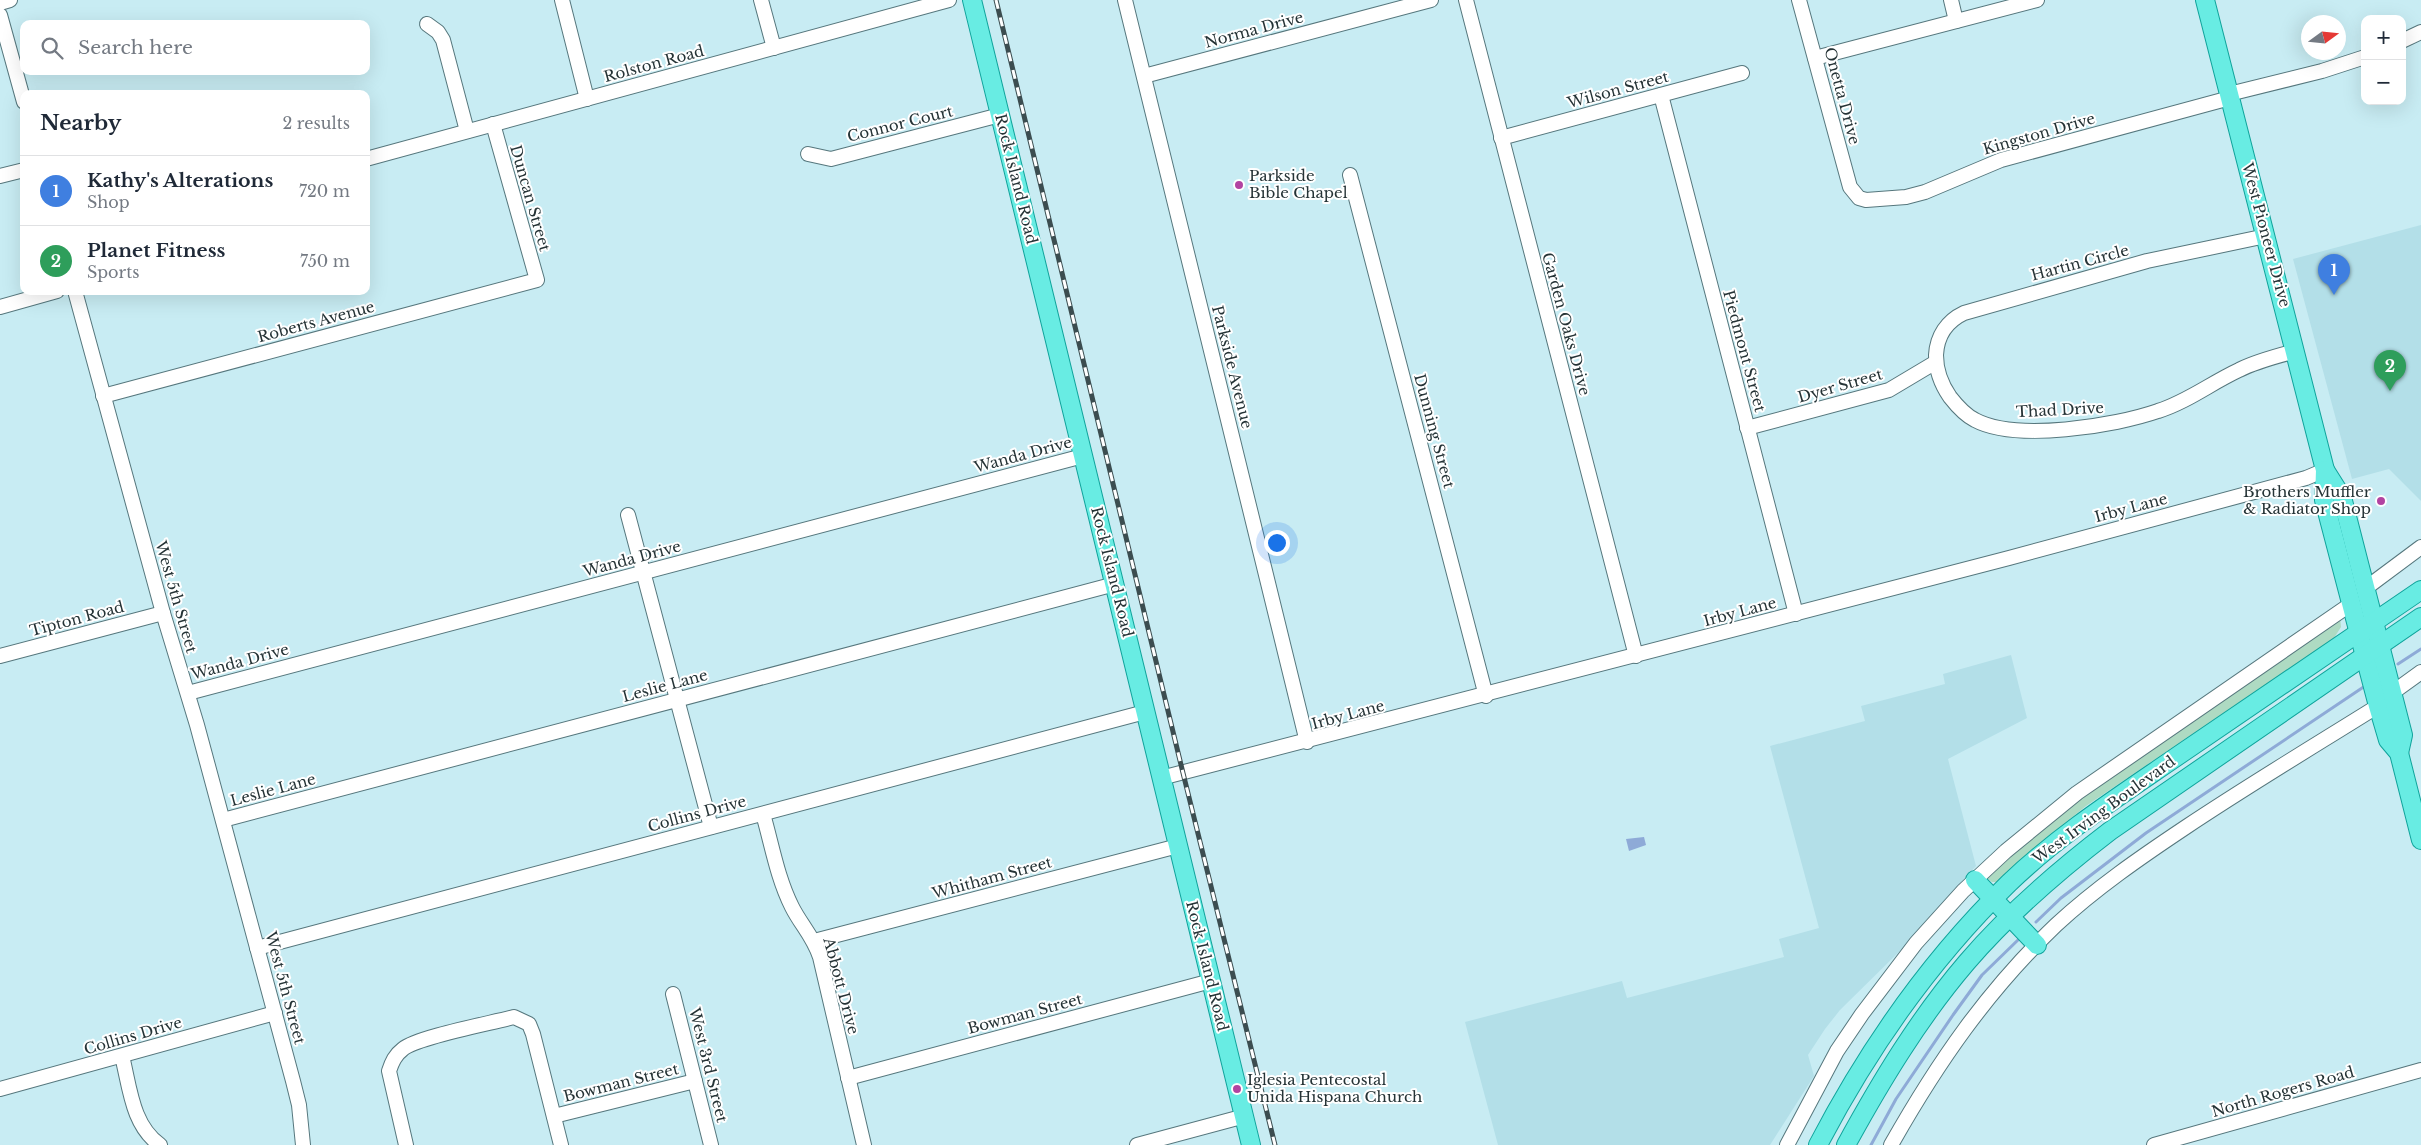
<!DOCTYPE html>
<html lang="en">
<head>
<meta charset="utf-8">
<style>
  :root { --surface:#fff; --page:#f6f6f7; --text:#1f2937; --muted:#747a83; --line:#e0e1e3; --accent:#1a73e8 }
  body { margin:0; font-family:"Libre Baskerville",serif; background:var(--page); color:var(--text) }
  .controls { position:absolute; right:15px; top:15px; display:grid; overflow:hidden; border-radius:10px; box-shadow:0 5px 20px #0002 }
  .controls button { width:45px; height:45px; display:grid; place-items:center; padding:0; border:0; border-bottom:1px solid var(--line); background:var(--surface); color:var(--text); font:25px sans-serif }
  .compass { position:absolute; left:2301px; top:15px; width:45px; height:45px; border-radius:50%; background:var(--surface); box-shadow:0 5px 20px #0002; rotate:75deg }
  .you { position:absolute; left:1276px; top:542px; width:18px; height:18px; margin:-12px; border:4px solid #fff; border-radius:50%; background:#1a73e8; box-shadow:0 0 0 8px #1a73e833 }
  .badge { display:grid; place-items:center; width:32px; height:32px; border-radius:50%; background:var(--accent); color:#fff; font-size:16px; font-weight:700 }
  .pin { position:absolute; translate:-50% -41px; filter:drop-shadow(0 1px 2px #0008) }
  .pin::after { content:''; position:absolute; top:26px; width:18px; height:15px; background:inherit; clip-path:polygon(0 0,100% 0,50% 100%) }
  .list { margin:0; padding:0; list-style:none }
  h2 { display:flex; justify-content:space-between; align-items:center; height:65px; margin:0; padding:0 20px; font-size:21px }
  h2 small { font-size:16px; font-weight:400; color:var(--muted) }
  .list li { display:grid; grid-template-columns:32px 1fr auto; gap:15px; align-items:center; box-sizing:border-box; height:70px; padding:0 20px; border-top:1px solid var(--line) }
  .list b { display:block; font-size:19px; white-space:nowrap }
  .list p { margin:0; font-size:16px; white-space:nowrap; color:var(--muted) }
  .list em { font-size:16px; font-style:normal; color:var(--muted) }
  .icon { flex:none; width:28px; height:28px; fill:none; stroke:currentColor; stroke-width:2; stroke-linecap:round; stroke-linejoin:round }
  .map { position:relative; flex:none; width:2421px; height:1145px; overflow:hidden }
  .search { position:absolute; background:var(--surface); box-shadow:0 5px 20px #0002; left:20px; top:20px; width:350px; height:55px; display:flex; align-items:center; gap:12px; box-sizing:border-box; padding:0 18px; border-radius:10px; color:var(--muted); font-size:19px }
  .panel { position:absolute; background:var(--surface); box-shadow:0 5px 20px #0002; left:20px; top:90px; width:350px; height:205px; border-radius:10px }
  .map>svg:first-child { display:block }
  .built { fill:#b3dfe8 }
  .green { fill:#aedac2 }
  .water { fill:#8eaad7 }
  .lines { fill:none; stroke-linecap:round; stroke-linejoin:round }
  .stream { stroke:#8eaad7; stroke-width:3 }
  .minor-casing { stroke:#56777d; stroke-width:16 }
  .major-casing { stroke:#10a39b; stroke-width:20 }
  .minor { stroke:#fff; stroke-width:14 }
  .major { stroke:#68ece3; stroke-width:18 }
  .rail-casing { stroke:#3c4d50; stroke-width:5 }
  .rail { stroke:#fff; stroke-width:3; stroke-dasharray:9; stroke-linecap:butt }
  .poi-dot { fill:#b243a1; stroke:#fff; stroke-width:2 }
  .labels { text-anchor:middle; stroke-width:4; stroke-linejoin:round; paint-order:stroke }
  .street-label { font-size:15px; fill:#253336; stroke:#fff }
  .poi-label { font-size:15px; fill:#253336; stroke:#fff; text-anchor:start }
</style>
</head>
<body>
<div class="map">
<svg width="2421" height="1145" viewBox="0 0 2421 1145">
  <rect width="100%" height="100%" fill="#c8ecf3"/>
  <g class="built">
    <polygon points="2421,225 2421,501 2389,469 2352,479 2293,259"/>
    <polygon points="2011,655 2027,718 1948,759 1976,866 1906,945 1840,1010 1825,1029 1808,1055 1814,1076 1770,1145 1498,1145 1465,1022 1622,981 1627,998 1784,957 1779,939 1819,928 1770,746 1865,721 1861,706 1945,684 1943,674"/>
  </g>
  <polygon class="green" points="2340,617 2341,627 2334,638 2086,806 2021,859 1997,882 1992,882 1988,879 1987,874 2087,792"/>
  <polygon class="water" points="1644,837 1646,845 1629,851 1626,839"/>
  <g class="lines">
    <g class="stream">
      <polyline points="2398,664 2421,649"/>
      <polyline points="2036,922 2061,898 2146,833 2365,686"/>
      <polyline points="1871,1145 1896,1099 1953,1015 1982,975 2019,939"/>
    </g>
    <g class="minor-casing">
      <g id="minor">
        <polyline points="562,0 587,99"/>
        <polyline points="761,0 774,48"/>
        <polyline points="1125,0 1307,742"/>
        <polyline points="1466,0 1636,656"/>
        <polyline points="1799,0 1850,187 1859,198 1866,200 1906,197 1925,192 2001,160 2230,98"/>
        <polyline points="1951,0 1956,21"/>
        <polyline points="0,3 10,0"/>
        <polyline points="0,15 24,102"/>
        <polyline points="427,24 438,32 443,40 467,131"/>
        <polyline points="2402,41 2421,32"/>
        <polyline points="1815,58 2037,0"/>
        <polyline points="1144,76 1431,0"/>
        <polyline points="2229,94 2322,71 2365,57"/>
        <polyline points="1661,95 1796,614"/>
        <polyline points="1501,138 1742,73"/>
        <polyline points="808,154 831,159 1000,115"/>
        <polyline points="366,159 949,0"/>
        <polyline points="1350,175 1486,696"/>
        <polyline points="0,176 24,170"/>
        <path d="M2266,236L2147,261L1964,313C1947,321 1937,336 1936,355C1936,371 1941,384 1950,397C1957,406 1965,415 1975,420C2016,442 2115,426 2158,411C2187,402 2211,383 2239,370C2257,361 2277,356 2296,351"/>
        <polyline points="75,291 163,613 197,725 293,1081 299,1105 303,1145"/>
        <polyline points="0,307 57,291"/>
        <polyline points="103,396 537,280 493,124"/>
        <polyline points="1747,428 1889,390 1936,362"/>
        <polyline points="628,515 711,827"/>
        <polyline points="2366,588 2421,547"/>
        <polyline points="0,656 163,613"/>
        <polyline points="188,693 1083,456"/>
        <polyline points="2392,693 2421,672"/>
        <polyline points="1161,778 2009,558 2306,478 2325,470"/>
        <path d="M763,814C772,845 777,877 792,907C801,925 813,936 820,957L864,1145"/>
        <polyline points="223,820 1115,584"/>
        <polyline points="814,941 1178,846"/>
        <polyline points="257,948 1145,712"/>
        <polyline points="673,994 711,1145"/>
        <path d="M122,1056C130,1088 132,1125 160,1145"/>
        <polyline points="848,1078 1211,981"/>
        <polyline points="0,1089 275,1013"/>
        <polyline points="554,1116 695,1081"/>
        <path d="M406,1145L389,1071C392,1062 395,1055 403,1049C417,1037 492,1023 514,1017L529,1024L533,1034L561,1145"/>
        <polyline points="1137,1145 1245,1116"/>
        <polyline points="1787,1145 1837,1051 1862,1014 1916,943 1963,891 2006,851 2077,793 2351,604"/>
        <path d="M1891,1145C1938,1062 1987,991 2056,925C2096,888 2141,857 2186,827C2249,785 2314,746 2378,706"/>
        <polyline points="2154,1145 2421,1070"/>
      </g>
    </g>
    <g class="major-casing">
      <g id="major">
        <polyline points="972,0 1251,1145"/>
        <polyline points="2205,0 2325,470 2324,500 2378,706 2388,740 2399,753 2421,840"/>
        <polyline points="2325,470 2342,497 2403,735 2399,753"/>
        <polyline points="1975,880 2037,945"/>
        <path d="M1818,1145C1868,1049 1931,959 2009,883C2060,834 2121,795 2179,755C2260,700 2341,645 2421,590"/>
        <path d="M1846,1145C1881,1081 1919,1018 1967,962C2009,913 2059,870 2110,831L2421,617"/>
      </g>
    </g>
    <use href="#minor" class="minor"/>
    <use href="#major" class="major"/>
    <g class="rail-casing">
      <polyline id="rail" points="996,0 1183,773 1275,1145"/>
    </g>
    <use href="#rail" class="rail"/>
  </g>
  <g class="poi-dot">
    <circle cx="1239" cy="185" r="5"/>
    <circle cx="2381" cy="501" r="5"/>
    <circle cx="1237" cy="1089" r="5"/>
  </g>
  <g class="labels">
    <g class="street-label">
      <text transform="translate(1254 30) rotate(-15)" y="5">Norma Drive</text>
      <text transform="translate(654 64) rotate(-15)" y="5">Rolston Road</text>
      <text transform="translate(1618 90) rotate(-15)" y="5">Wilson Street</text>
      <text transform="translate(1842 96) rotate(75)" y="5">Onetta Drive</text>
      <text transform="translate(900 124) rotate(-14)" y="5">Connor Court</text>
      <text transform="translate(2039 134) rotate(-16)" y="5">Kingston Drive</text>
      <text transform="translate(1016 179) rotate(76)" y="5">Rock Island Road</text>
      <text transform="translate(530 198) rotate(74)" y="5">Duncan Street</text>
      <text transform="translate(2266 235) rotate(75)" y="5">West Pioneer Drive</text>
      <text transform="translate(2080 263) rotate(-15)" y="5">Hartin Circle</text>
      <text transform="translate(316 322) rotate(-15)" y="5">Roberts Avenue</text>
      <text transform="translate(1566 324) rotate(75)" y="5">Garden Oaks Drive</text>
      <text transform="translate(1744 351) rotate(75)" y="5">Piedmont Street</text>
      <text transform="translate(1232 367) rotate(76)" y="5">Parkside Avenue</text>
      <text transform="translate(1840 386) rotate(-16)" y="5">Dyer Street</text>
      <text transform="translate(2060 410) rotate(-3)" y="5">Thad Drive</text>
      <text transform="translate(1434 431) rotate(75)" y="5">Dunning Street</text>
      <text transform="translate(1023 455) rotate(-15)" y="5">Wanda Drive</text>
      <text transform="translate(2131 508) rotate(-15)" y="5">Irby Lane</text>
      <text transform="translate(632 559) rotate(-15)" y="5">Wanda Drive</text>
      <text transform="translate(1112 572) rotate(76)" y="5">Rock Island Road</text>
      <text transform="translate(176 597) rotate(74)" y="5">West 5th Street</text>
      <text transform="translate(1740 612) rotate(-15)" y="5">Irby Lane</text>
      <text transform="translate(77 619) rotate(-15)" y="5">Tipton Road</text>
      <text transform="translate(240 662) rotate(-15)" y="5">Wanda Drive</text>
      <text transform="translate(665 686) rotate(-15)" y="5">Leslie Lane</text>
      <text transform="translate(1348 715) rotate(-15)" y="5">Irby Lane</text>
      <text transform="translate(273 790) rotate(-15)" y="5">Leslie Lane</text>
      <text transform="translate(2104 810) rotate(-36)" y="5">West Irving Boulevard</text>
      <text transform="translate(697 814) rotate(-15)" y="5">Collins Drive</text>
      <text transform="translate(992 878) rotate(-15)" y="5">Whitham Street</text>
      <text transform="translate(1207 966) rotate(76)" y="5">Rock Island Road</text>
      <text transform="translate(841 986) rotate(75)" y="5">Abbott Drive</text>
      <text transform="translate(285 988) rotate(75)" y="5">West 5th Street</text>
      <text transform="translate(1025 1014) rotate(-15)" y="5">Bowman Street</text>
      <text transform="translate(133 1036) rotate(-16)" y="5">Collins Drive</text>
      <text transform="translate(708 1065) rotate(76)" y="5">West 3rd Street</text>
      <text transform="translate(621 1083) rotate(-14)" y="5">Bowman Street</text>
      <text transform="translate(2283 1092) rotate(-16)" y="5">North Rogers Road</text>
    </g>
    <g class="poi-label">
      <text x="1249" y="181">Parkside<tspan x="1249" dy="17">Bible Chapel</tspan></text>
      <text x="2371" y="497" text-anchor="end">Brothers Muffler<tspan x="2371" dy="17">&amp; Radiator Shop</tspan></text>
      <text x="1247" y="1085">Iglesia Pentecostal<tspan x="1247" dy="17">Unida Hispana Church</tspan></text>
    </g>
  </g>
</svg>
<div class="controls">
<button>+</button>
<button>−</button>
</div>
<svg class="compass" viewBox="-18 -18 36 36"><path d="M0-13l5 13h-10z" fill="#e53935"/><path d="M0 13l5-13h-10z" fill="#747a83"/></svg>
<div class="you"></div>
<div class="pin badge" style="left:2334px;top:295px;background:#3f7fe0">1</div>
<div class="pin badge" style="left:2390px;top:391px;background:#2e9e5b">2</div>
<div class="search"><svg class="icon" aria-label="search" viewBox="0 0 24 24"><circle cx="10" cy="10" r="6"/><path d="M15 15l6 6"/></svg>Search here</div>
<section class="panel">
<h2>Nearby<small>2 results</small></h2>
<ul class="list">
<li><span class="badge" style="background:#3f7fe0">1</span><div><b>Kathy's Alterations</b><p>Shop</p></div><em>720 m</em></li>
<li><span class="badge" style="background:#2e9e5b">2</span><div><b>Planet Fitness</b><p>Sports</p></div><em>750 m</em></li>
</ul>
</section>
</div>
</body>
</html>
